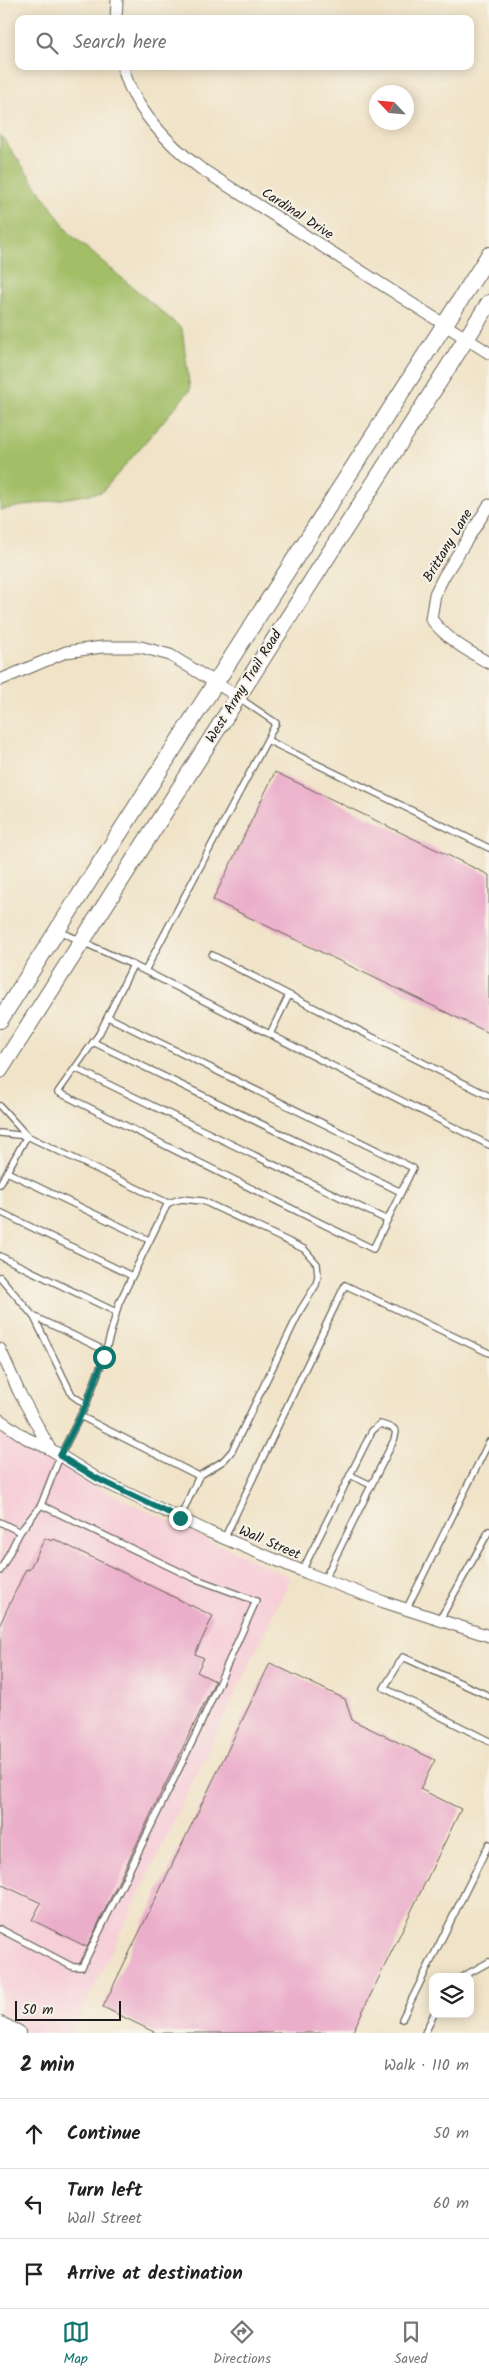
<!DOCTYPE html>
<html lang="en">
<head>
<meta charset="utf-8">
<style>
  :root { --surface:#fff; --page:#f2f2f2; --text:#222; --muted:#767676; --line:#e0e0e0; --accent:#0f766e }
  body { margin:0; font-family:Kalam,sans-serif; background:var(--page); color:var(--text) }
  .controls { position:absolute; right:15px; bottom:15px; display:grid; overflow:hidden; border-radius:10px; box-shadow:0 2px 12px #0003 }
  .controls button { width:45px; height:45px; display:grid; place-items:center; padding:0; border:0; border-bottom:1px solid var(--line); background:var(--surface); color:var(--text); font:25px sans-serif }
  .compass { position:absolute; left:369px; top:85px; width:45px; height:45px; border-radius:50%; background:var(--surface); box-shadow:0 2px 12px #0003; rotate:296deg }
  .scale { position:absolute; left:15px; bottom:12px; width:106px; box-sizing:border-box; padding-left:5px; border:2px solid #1c1c1c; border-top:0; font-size:14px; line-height:18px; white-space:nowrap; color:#1c1c1c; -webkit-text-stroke:4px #f7f3e8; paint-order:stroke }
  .stop { position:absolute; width:15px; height:15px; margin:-11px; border:4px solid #0f766e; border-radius:50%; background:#fff }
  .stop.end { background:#0f766e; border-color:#fff; box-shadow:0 1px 5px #0008 }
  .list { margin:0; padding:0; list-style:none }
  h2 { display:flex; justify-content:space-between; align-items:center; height:65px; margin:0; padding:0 20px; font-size:21px }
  h2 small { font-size:16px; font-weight:400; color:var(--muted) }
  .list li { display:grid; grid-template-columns:32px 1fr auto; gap:15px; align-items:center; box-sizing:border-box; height:70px; padding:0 20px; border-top:1px solid var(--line) }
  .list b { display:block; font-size:19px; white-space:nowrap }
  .list p { margin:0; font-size:16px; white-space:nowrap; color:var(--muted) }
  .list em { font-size:16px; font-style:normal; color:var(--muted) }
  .icon { flex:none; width:28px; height:28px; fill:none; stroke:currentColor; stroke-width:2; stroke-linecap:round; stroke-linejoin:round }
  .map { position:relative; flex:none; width:489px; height:2033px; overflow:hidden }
  .search { position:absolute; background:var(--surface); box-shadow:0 2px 12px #0003; left:15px; right:15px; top:15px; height:55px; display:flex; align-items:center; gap:12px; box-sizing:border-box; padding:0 18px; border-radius:10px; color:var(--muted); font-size:19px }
  .sheet { height:275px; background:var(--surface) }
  nav { display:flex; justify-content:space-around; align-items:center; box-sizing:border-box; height:70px; border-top:1px solid var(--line); background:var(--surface); font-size:14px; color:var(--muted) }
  nav a { display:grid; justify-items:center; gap:2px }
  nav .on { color:var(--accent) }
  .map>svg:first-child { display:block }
  .built { fill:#f6cfd8 }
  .green { fill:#a2be66; stroke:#5f6d41 }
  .building { fill:#ebaeca }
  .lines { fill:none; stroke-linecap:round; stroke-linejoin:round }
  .lane-casing { stroke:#666258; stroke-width:8 }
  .street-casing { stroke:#666258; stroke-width:13 }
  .secondary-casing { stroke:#666258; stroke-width:18 }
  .lane { stroke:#fff; stroke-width:5.5 }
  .street { stroke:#fff; stroke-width:11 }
  .secondary { stroke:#fff; stroke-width:16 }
  .route { stroke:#0f766e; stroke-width:6 }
  .labels { text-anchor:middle; stroke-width:4; stroke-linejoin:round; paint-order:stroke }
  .street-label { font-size:14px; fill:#1c1c1c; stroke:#f7f3e8 }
</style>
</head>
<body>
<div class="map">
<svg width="489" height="2033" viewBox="0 0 489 2033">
  <rect width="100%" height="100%" fill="#f7f3e8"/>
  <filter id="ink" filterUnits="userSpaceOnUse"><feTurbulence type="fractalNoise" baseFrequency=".02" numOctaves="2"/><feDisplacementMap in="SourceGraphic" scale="10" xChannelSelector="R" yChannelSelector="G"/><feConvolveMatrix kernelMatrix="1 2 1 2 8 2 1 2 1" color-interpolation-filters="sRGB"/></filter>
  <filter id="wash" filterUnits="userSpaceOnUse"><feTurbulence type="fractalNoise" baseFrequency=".0096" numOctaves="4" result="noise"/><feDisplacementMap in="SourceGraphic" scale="20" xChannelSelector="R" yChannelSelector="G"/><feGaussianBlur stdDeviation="1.12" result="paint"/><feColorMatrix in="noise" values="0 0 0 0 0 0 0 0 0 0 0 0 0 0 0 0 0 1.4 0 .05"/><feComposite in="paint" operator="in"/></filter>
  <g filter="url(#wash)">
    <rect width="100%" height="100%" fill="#f0e3c7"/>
    <polygon class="built" points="0,1426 94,1486 291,1578 72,2033 28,2033 0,2019"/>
    <polygon class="green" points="0,134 70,234 182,329 190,390 102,492 0,510"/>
    <g id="blocks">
      <g class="building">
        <polygon points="275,772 489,875 489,1033 213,900"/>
        <polygon points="45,1538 52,1541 54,1539 213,1616 195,1654 204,1658 197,1672 215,1681 87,1947 32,1920 41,1903 0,1884 0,1624 26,1569 29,1570"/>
        <polygon points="270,1663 345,1699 352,1720 435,1760 420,1789 461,1809 352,2033 156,2033 103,2007"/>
      </g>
    </g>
  </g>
  <g filter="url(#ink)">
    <use href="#blocks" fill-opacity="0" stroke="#666258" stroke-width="1"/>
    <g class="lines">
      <g class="lane-casing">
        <g id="lane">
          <polyline points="267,740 489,848"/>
          <polyline points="59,931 133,965 489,1145"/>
          <polyline points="212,955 289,995"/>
          <polyline points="145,971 276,723 238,697"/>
          <polyline points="108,1017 413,1168 373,1249 58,1092 99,1034 133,965"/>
          <polyline points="270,1034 289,995 489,1096"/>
          <polyline points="93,1042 401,1192"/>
          <polyline points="75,1068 387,1220"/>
          <polyline points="0,1106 27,1136"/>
          <polyline points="0,1133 27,1136 168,1203 119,1303 104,1357 86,1405 72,1395 34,1317 0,1277"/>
          <polyline points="7,1172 149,1240"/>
          <polyline points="0,1184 27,1136"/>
          <polyline points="168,1203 181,1199 203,1201 304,1249 317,1264 318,1276 316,1285 301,1309 232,1451 223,1461 199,1476"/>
          <polyline points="0,1212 132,1276"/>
          <polyline points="0,1256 116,1312"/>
          <polyline points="33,1316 106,1351"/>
          <polyline points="80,1416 199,1476 180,1518"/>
          <polyline points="350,1475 371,1485"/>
          <polyline points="0,1522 20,1532 41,1505"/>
          <polyline points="224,1539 345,1285 489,1353"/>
          <polyline points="0,1571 20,1532"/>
          <polyline points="302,1571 372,1431 380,1424 393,1428 396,1432 394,1440 324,1580"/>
          <polyline points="406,1610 489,1442"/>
          <polyline points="439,1621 489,1531"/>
          <polyline points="489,1696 403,1657 384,1688 489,1741"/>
          <polyline points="0,1929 73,1967 82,1967 196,1734 256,1601 191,1577 41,1505 60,1456 86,1405"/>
          <polyline points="462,1977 489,1962"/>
          <polyline points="402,2019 489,1844"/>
          <polyline points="425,2033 434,2014"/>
        </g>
      </g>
      <g class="street-casing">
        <g id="street">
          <polyline points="116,19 117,0"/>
          <path d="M123,66C131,106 169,145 200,168L489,353"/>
          <path d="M489,505L444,576L435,594L431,619C448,640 466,650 489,663"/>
          <polyline points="0,680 66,652 102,647 141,647 170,655 237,696"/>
          <polyline points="0,1349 19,1392 50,1449"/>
          <polyline points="0,1420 26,1438 50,1449 98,1479 209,1532 307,1573 384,1602 489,1636"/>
        </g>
      </g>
      <g class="secondary-casing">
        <g id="secondary">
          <polyline points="0,1020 489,255"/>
          <polyline points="0,1070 489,303"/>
          <polyline points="0,2025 17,2033"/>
        </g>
      </g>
      <use href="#lane" class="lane"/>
      <use href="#street" class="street"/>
      <use href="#secondary" class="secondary"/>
    </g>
  </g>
  <g class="lines" filter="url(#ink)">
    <polyline class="route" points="104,1357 86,1405 60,1456 98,1479 180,1518"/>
  </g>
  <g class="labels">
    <g class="street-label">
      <text transform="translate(298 213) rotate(33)" y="5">Cardinal Drive</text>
      <text transform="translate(447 545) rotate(-59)" y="5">Brittany Lane</text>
      <text transform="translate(243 686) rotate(-58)" y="5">West Army Trail Road</text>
      <text transform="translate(270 1542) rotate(23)" y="5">Wall Street</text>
    </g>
  </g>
</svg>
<div class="controls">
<button><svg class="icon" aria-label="layers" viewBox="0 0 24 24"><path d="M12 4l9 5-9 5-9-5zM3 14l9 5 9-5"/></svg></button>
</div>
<svg class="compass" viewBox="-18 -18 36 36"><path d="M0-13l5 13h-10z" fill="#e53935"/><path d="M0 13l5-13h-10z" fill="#767676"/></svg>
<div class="scale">50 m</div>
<div class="stop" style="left:104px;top:1357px"></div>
<div class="stop end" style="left:180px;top:1518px"></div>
<div class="search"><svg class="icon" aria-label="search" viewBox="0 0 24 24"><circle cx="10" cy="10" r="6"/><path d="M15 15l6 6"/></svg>Search here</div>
</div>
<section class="sheet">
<h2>2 min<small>Walk · 110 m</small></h2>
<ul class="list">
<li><svg class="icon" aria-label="ahead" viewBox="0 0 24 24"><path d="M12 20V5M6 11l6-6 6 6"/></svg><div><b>Continue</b></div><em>50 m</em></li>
<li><svg class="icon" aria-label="left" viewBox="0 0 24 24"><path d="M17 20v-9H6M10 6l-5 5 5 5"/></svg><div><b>Turn left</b><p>Wall Street</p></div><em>60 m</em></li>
<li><svg class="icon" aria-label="arrive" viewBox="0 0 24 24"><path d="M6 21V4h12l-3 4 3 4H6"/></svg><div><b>Arrive at destination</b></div></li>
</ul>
</section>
<nav>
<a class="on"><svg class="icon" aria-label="map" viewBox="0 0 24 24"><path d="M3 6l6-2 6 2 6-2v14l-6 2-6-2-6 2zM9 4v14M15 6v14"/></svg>Map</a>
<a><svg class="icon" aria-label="directions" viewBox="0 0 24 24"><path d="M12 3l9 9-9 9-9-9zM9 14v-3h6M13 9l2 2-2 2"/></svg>Directions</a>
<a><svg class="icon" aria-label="saved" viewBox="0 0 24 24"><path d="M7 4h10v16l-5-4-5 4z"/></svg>Saved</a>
</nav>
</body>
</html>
